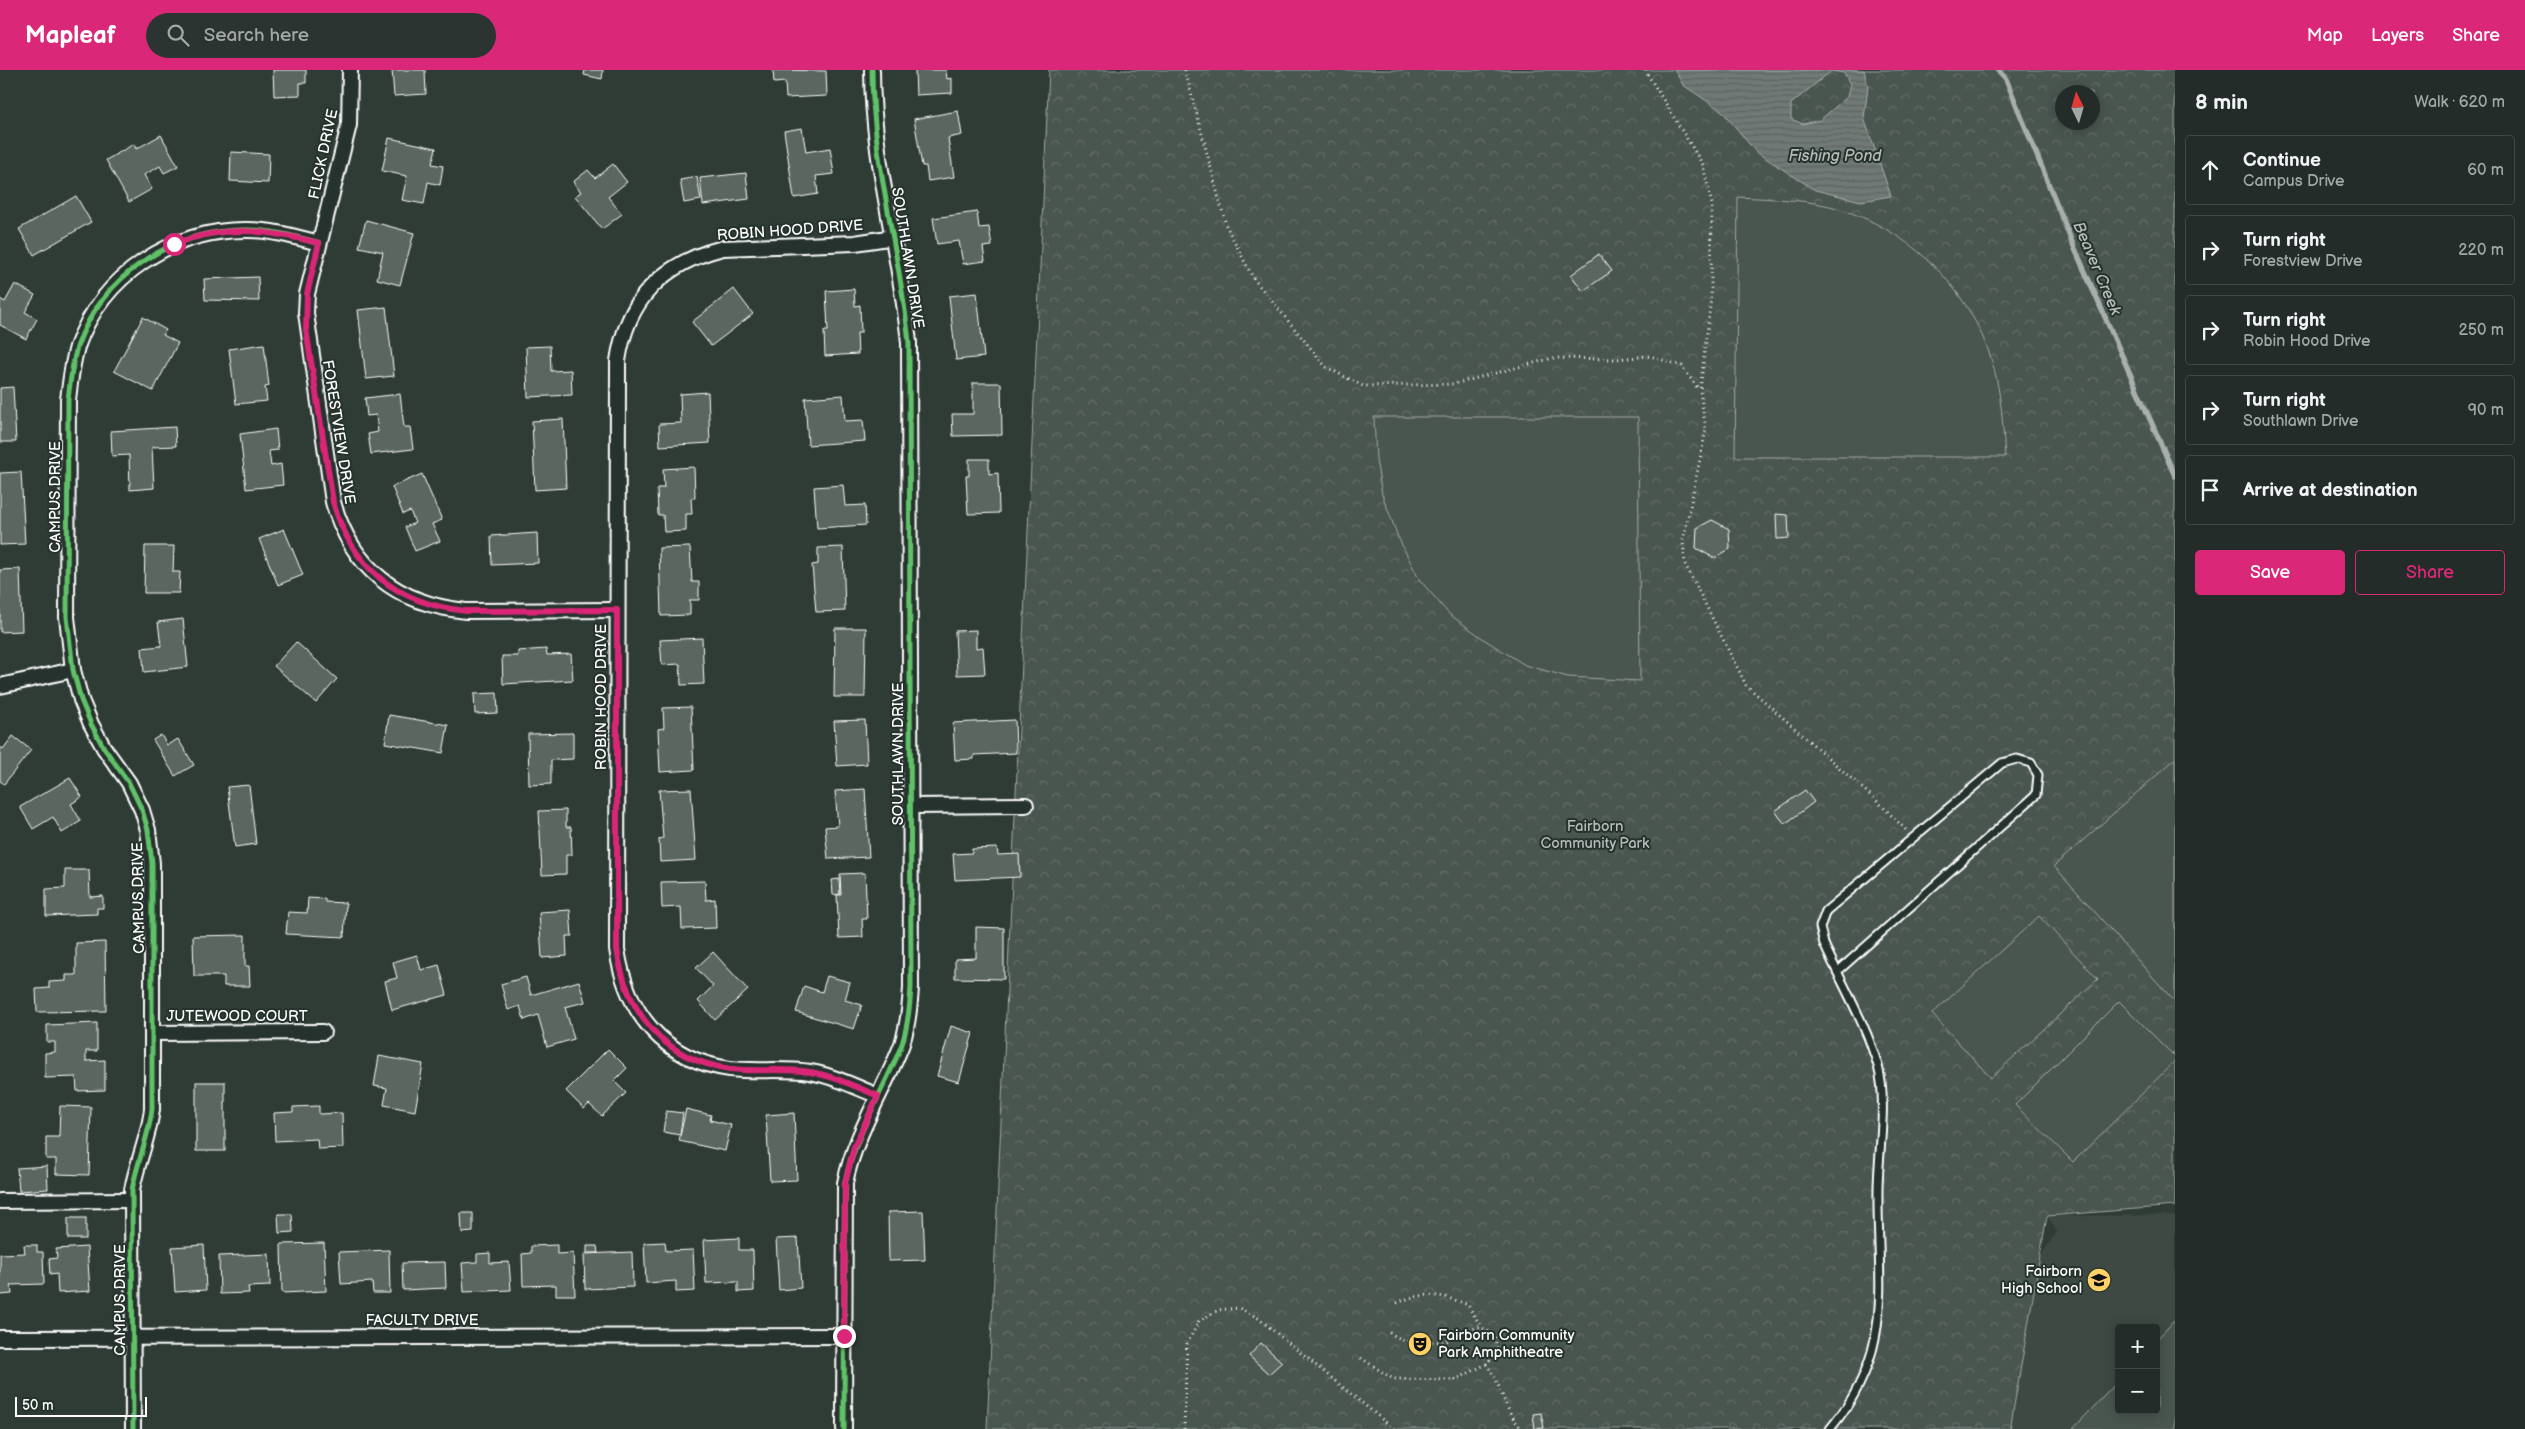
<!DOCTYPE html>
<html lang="en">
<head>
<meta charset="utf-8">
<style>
  :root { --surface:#232c28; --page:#2b3430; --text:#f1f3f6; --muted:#a3a7a8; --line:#404845; --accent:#db2777 }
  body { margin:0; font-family:"Balsamiq Sans",sans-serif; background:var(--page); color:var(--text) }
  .controls { position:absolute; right:15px; bottom:15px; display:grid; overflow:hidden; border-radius:5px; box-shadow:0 2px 12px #0003 }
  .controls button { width:45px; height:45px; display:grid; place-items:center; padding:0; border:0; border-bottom:1px solid var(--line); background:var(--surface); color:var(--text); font:25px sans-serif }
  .compass { position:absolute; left:2055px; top:15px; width:45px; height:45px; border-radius:50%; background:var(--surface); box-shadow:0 2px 12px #0003; rotate:355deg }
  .scale { position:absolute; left:15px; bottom:12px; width:132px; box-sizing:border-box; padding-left:5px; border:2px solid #fff; border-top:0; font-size:14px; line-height:18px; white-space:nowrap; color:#fff; -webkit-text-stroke:4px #26332d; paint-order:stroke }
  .stop { position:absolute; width:15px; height:15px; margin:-11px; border:4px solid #db2777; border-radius:50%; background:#fff }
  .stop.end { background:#db2777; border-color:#fff; box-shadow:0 1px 5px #0008 }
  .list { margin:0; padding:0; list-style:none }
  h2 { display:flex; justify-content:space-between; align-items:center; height:65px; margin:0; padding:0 20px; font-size:21px }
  h2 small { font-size:16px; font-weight:400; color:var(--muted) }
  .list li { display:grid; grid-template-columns:32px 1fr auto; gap:15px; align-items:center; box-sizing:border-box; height:70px; margin:0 10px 10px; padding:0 10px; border:1px solid var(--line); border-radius:5px }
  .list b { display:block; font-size:19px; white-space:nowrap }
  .list p { margin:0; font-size:16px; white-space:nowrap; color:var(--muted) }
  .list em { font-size:16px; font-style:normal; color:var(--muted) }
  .actions { display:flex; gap:10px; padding:15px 20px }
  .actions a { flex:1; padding:11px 0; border:1px solid var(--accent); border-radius:5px; text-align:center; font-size:18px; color:var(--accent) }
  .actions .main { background:var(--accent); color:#fff }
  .icon { flex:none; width:28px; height:28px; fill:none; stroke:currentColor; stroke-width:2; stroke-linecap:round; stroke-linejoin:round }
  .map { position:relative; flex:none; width:2175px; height:1359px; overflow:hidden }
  header { display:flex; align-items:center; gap:30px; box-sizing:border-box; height:70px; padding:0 25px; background:var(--accent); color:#fff }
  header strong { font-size:24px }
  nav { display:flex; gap:28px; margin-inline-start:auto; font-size:18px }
  .search { width:350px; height:45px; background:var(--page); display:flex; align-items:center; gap:12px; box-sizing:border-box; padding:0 18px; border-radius:28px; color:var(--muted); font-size:19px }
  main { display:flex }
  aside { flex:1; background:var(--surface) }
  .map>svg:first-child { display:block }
  .built { fill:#3c4842; fill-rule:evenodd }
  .park { fill:url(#park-crowns); stroke:#a4aaa7; fill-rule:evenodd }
  .pitch { fill:#4a544f; stroke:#a4aaa7 }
  .water { fill:url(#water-rules); stroke:#a9afac; fill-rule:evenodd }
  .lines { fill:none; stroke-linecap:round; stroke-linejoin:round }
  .stream { stroke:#a9afac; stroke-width:5.5 }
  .building { fill:#5b6661; stroke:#fff }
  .service-casing { stroke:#fff; stroke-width:11 }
  .minor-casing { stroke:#fff; stroke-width:18 }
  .path { stroke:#fff; stroke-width:3; stroke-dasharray:1 4; stroke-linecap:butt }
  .service { stroke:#26332d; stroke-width:7 }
  .minor { stroke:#26332d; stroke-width:14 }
  .cycleway-casing { stroke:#26332d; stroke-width:8 }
  .cycleway { stroke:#61c268; stroke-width:5 }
  .route { stroke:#db2777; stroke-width:6 }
  .labels { text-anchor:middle; stroke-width:4; stroke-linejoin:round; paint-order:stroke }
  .street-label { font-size:15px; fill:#fff; stroke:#26332d }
  .park-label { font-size:15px; fill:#b7bbb9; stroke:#26332d }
  .poi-label { font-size:15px; fill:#fff; stroke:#26332d; text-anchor:end }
  .water-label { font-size:16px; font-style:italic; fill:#b8bcba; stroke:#26332d }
</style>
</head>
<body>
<header>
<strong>Mapleaf</strong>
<div class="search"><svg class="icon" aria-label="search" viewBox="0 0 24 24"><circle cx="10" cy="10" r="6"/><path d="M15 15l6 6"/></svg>Search here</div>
<nav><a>Map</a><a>Layers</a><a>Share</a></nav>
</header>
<main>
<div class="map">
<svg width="2175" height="1359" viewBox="0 0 2175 1359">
  <defs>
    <pattern id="park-crowns" width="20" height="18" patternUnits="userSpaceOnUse" patternTransform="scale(1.25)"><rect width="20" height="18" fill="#4a544f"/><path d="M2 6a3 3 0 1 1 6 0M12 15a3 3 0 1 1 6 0" fill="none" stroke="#656e69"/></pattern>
    <pattern id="water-rules" width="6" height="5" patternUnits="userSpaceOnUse" patternTransform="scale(1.25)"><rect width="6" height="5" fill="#707975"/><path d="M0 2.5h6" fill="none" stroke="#5e6260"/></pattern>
  </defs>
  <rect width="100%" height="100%" fill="#2f3b35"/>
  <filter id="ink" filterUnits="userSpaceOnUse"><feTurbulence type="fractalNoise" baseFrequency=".02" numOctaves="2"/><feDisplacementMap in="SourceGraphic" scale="10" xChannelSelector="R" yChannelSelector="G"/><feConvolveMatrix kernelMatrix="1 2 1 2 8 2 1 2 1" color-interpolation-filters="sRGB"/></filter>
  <g filter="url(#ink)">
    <path class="built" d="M2175,1145V1359H1968L1969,1287L2057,1162L2047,1146ZM2119,1258H2156V1340H2119Z"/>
    <path class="park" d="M1049,0H2175V1136L2047,1146L2010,1359H987ZM2062,22H2092V52H2062Z"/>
    <g class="pitch">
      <path d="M1738,127C1770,129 1810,129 1840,139C1917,163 1978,228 1996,307C2002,333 2003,360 2005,387H1735Z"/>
      <polygon points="1374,347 1638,347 1640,611 1568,607 1525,595 1485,570 1449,544 1419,509 1398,467 1382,424 1376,390"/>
      <polygon points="2175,689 2175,932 2054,796"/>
      <polygon points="2039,846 2098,909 1991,1008 1932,944"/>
      <polygon points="2119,931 2175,987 2175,991 2073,1092 2015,1035"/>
      <polygon points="2175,1250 2175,1359 2073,1359 2119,1310 2119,1340 2156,1340 2156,1270"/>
    </g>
    <path class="water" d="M1675,0H1864L1868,17L1864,48L1891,126L1861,131L1815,120L1756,82L1722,41L1683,15ZM1831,1L1844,3L1850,14L1847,27L1820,50L1803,54L1791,49V34Z"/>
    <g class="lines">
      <polyline class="stream" points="1998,0 2006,9 2072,172 2175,406"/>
    </g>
    <g class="building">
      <polygon points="273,0 306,0 306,13 300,13 300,25 274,26"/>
      <polygon points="392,0 425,0 426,24 394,26"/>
      <polygon points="585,0 603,0 602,9 584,5"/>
      <polygon points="773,0 826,1 827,26 786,28 785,12 774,13"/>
      <polygon points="915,0 946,0 947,9 952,8 952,23 916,25"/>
      <polygon points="958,41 962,65 948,68 954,107 928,111 926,96 922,96 914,49"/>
      <polygon points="802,58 806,82 830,78 834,104 816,106 818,124 794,128 784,61"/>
      <polygon points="161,65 178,96 164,103 160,96 144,105 152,119 129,132 106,90 134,74 136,79"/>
      <polygon points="389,68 436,78 432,94 443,96 440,115 428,112 424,134 402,130 407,106 382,101"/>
      <polygon points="231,82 269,84 268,113 230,111"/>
      <polygon points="613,94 627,112 608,127 622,144 602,159 575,126 581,122 573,112 588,100 595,108"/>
      <polygon points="746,103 749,129 703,135 700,108"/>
      <polygon points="697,107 701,130 684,133 680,110"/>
      <polygon points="76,126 91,152 34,185 19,159"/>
      <polygon points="977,142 979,158 989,157 992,176 983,177 985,191 963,194 959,171 937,174 933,148"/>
      <polygon points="366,150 414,163 400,215 377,209 383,182 359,177"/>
      <polygon points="1599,184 1612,201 1583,221 1571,205"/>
      <polygon points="258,207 259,231 205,230 204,209"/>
      <polygon points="15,214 35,225 25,242 37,249 26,269 0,255 0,229 5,232"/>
      <polygon points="734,219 753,244 711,276 692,252"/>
      <polygon points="854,219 855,236 860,235 861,263 857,263 858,284 825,286 824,261 828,261 826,221"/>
      <polygon points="977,223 984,287 956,290 949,226"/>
      <polygon points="386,237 394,306 366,309 358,240"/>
      <polygon points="143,247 166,260 163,265 178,273 153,321 114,301"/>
      <polygon points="264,274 269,316 265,317 267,331 236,334 229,279"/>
      <polygon points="550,276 551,301 571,300 572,325 528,327 526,277"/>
      <polygon points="973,313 1001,313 1002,365 953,366 952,344 973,344"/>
      <polygon points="13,317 16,372 0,372 0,318"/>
      <polygon points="708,322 710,373 660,376 659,354 681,353 680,324"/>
      <polygon points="400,324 404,357 410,357 413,379 371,384 368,364 378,362 376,345 367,346 365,328"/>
      <polygon points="843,325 845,351 863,350 865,371 808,375 805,328"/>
      <polygon points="563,349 566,418 535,420 532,351"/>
      <polygon points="175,357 176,376 152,377 154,418 130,420 129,385 112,386 111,361"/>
      <polygon points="276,359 278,380 269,381 271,396 281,394 283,415 246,419 240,364"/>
      <polygon points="969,389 989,389 989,404 998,403 999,443 968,444 966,406 969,406"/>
      <polygon points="694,397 695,428 691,428 692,444 686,444 686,461 664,462 663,445 658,445 657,418 664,418 663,399"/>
      <polygon points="21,402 25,474 0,475 0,403"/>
      <polygon points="422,404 442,450 432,454 440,471 415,481 405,457 415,453 410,441 403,444 392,417"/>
      <polygon points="843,415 845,436 865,435 866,455 817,458 814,417"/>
      <polygon points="1776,444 1788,445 1789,468 1777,469"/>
      <polygon points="1712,450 1729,459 1730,479 1714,488 1696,478 1697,458"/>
      <polygon points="284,459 303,505 278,515 259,469"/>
      <polygon points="537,463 538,493 492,495 491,466"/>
      <polygon points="145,476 174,476 173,502 180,502 179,523 144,523"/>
      <polygon points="690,477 692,512 699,512 699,530 690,530 690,545 661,546 659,478"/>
      <polygon points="843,477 845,541 816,542 812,495 818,494 818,478"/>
      <polygon points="20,499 22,561 0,562 0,500"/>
      <polygon points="183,549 188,597 144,602 142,578 161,576 158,552"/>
      <polygon points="835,558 866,558 865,627 834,627"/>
      <polygon points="976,560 976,578 983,577 985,604 957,605 955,561"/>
      <polygon points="702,568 704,614 681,615 680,594 662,595 660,570"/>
      <polygon points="296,572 337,609 316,633 274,596"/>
      <polygon points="546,579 547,585 571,584 573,610 503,614 502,586 518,586 518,581"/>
      <polygon points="497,623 498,643 475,644 474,624"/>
      <polygon points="691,637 694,700 660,702 658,659 664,658 663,638"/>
      <polygon points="389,645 448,655 443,683 385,673"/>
      <polygon points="865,650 867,694 837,696 834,651"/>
      <polygon points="1015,650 1016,683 974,685 974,689 955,690 953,653"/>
      <polygon points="573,663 573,689 551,690 551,714 529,715 528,664"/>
      <polygon points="161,665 167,675 178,669 194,695 175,706 153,670"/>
      <polygon points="13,666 31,680 4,714 0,711 0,677 3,679"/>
      <polygon points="70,708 82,727 71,734 81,751 62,763 53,747 33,759 20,737"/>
      <polygon points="249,715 256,774 235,777 227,717"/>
      <polygon points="691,719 696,790 660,792 659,769 663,768 659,720"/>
      <polygon points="865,719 869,787 828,789 825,757 838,756 835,721"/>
      <polygon points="1805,720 1814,732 1785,754 1775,741"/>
      <polygon points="566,740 566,757 571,757 572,785 566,785 566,804 542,805 539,741"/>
      <polygon points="997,778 998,785 1019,784 1020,807 955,810 953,784 972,783 972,779"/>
      <polygon points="65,800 89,800 90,827 103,826 103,838 97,838 97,844 46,846 46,819 65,818"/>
      <polygon points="865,803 867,849 862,849 863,867 839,868 837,825 841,825 840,804"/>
      <polygon points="839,809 840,824 833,825 832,810"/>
      <polygon points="705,811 706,830 715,829 716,858 682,859 681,837 662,838 661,812"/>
      <polygon points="308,828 325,829 325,832 346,833 344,867 286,864 288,842 307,843"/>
      <polygon points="570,840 572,866 566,866 567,886 542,888 539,842"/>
      <polygon points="976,857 1004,858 1004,909 955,908 955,889 976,888"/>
      <polygon points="245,865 245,896 249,896 250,916 224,916 224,906 194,906 193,866"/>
      <polygon points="105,872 106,941 37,942 36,919 49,918 49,912 66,911 66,905 76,905 76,873"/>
      <polygon points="713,882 748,920 715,950 698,931 713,916 696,898"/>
      <polygon points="417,885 421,900 439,895 447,925 392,940 385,911 397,908 393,892"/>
      <polygon points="827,906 850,912 845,930 862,935 854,959 796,942 804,916 822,922"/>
      <polygon points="526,907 531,925 579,911 585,932 565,937 574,969 547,977 538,945 524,950 520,936 508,940 501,914"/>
      <polygon points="97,953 97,981 86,981 86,991 105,990 105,1020 77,1021 76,1007 45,1008 45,983 55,982 55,972 47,972 47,955"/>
      <polygon points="951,956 973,963 959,1012 937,1006"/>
      <polygon points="608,979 627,998 614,1011 626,1023 602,1046 589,1034 584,1039 566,1021"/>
      <polygon points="379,986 423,994 415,1041 384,1035 387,1018 374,1016"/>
      <rect x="196" y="1012" width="29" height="69"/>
      <polygon points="60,1036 91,1037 89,1105 56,1104 56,1089 46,1089 46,1067 59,1067"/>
      <polygon points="319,1036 319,1044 342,1043 343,1078 318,1079 317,1069 275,1071 274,1043 293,1042 293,1037"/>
      <polygon points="686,1039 711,1045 710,1050 731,1055 725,1081 679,1071"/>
      <polygon points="666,1041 683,1043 680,1065 663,1062"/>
      <polygon points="794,1043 797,1110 770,1111 766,1045"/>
      <polygon points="47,1096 48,1119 19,1121 17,1098"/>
      <polygon points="923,1141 925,1190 889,1191 888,1142"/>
      <polygon points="461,1143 473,1143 473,1162 462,1163"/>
      <polygon points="278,1144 292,1144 293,1162 279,1163"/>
      <rect x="68" y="1148" width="18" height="21"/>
      <polygon points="739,1168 739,1180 753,1180 754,1221 738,1222 738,1212 706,1213 704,1170"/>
      <polygon points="798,1168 801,1218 779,1220 776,1169"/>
      <polygon points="665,1172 666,1181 693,1180 695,1221 676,1222 676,1211 646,1213 644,1173"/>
      <polygon points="324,1173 326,1221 282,1223 281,1174"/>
      <polygon points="24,1175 37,1175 37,1182 43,1182 44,1214 11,1215 12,1224 0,1225 0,1184 25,1183"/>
      <polygon points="204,1175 206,1220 175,1222 172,1177"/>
      <polygon points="557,1175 557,1184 573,1183 575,1225 556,1225 556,1215 523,1216 522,1184 531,1183 531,1176"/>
      <polygon points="587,1176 597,1176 598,1183 587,1183"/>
      <polygon points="87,1177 90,1221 58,1223 57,1204 50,1205 49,1189 57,1188 56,1179"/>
      <polygon points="389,1180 390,1223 373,1223 372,1212 341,1214 339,1182"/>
      <polygon points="632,1182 633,1217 585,1219 584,1184"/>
      <polygon points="490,1183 490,1193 509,1192 511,1220 464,1222 462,1193 477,1192 477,1184"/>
      <polygon points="269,1184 270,1216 248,1217 249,1223 220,1224 219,1186"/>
      <polygon points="445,1192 446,1218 403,1220 402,1193"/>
      <polygon points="1261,1273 1282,1292 1269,1304 1249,1286"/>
      <polygon points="1541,1343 1544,1358 1535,1359 1533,1344"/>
    </g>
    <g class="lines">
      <g class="service-casing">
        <path id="service" d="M1830,1359C1896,1280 1877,1214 1878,1121C1878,1082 1888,1033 1878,996C1866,954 1842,914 1824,874L1820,857L1826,841L2002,693L2017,689L2031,693L2038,705L2036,725L1837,902"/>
      </g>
      <g class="minor-casing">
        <g id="minor">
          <path d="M350,0L349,55L307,224L306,243L333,432C352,498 397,534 466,541L617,540"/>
          <polyline points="0,616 73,600"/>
          <polyline points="910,736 1026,735"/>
          <polyline points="152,963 323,962"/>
          <path d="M878,1026C856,1017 834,1006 810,1002C783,998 757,1002 730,999C664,990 626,943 617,879L618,291C627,229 663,193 723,178L855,173L894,167"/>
          <polyline points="0,1131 132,1130"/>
          <polyline points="0,1268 844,1266"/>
          <path d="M133,1359L132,1120C137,1092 149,1067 152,1039V793L148,760L142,740L129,713L104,678L91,654L81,630L73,600L67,547L68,330C70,312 72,294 77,277C102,205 173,159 248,160C272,160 296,167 319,173"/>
          <path d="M844,1359L845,1113C855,1063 884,1021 902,974C908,955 910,936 911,917L909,273C900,181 872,92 872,0"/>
        </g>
      </g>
      <g class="path">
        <polyline points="1185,0 1226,155 1253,208 1326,297 1363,316 1454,314 1553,288 1616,289 1650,286 1682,296 1699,320"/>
        <polyline points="1645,0 1703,95 1712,134 1711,228 1700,321 1706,360 1683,471 1685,494 1746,615 1879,733 1906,760"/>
        <path d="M1397,1233C1424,1221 1441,1224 1468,1235L1481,1257"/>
        <polyline points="1361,1288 1393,1309 1455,1310 1488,1293 1497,1278 1494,1265 1481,1257 1466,1260 1445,1272 1404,1271 1388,1262"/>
        <path d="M1486,1294C1503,1315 1502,1338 1522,1359"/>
        <polyline points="1184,1359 1187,1274 1199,1251 1218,1240 1239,1238 1258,1248 1394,1359"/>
      </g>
      <use href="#service" class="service"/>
      <use href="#minor" class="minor"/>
      <g class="cycleway-casing">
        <g id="cycleway">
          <path d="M133,1359L132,1120C137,1092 149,1067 152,1039V793L148,760L142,740L129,713L104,678L91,654L81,630L73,600L67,547L68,330C70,312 72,294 77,277C102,205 173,159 248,160C272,160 296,167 319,173"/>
          <path d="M844,1359L845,1113C855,1063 884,1021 902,974C908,955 910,936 911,917L909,273C900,181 872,92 872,0"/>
        </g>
      </g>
      <use href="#cycleway" class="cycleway"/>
    </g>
  </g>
  <g class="lines" filter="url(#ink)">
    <path class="route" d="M174,174C226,154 267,160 319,173L307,224L306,259L333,432C352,498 397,534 466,541L617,540V879C626,943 664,990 730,999C757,1002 783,998 810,1002C834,1006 856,1017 878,1026L854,1077L845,1113L844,1266"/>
  </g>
  <defs>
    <g id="school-disc" transform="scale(1.25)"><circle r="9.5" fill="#ffd166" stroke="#26332d"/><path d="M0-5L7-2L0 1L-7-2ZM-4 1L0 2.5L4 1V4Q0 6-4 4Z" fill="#111"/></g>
    <g id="theatre-disc" transform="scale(1.25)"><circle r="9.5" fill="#ffd166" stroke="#26332d"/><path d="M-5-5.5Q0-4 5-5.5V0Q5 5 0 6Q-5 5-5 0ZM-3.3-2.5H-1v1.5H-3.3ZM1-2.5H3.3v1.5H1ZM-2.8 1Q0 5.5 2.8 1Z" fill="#111"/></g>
  </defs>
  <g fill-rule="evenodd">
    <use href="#school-disc" x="2099" y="1210"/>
    <use href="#theatre-disc" x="1420" y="1274"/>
  </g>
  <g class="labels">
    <g class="street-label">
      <text transform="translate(323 84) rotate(-78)" y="5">FLICK DRIVE</text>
      <text transform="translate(790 160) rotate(-4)" y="5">ROBIN HOOD DRIVE</text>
      <text transform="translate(908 188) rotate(81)" y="5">SOUTHLAWN DRIVE</text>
      <text transform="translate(339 362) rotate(81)" y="5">FORESTVIEW DRIVE</text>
      <text transform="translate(55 427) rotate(-90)" y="5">CAMPUS DRIVE</text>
      <text transform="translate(601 627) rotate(-90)" y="5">ROBIN HOOD DRIVE</text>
      <text transform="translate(898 684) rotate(-90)" y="5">SOUTHLAWN DRIVE</text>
      <text transform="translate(138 828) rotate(-91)" y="5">CAMPUS DRIVE</text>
      <text x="237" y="951">JUTEWOOD COURT</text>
      <text transform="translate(120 1230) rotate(-90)" y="5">CAMPUS DRIVE</text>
      <text x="422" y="1255">FACULTY DRIVE</text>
    </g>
    <g class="park-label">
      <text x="1595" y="761">Fairborn<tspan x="1595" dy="17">Community Park</tspan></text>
    </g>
    <g class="poi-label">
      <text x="2082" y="1206">Fairborn<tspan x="2082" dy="17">High School</tspan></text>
      <text x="1438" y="1270" text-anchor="start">Fairborn Community<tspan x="1438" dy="17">Park Amphitheatre</tspan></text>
    </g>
    <g class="water-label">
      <text x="1835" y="91">Fishing Pond</text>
      <text transform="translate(2098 198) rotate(67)" y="6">Beaver Creek</text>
    </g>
  </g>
</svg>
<div class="controls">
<button>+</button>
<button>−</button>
</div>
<svg class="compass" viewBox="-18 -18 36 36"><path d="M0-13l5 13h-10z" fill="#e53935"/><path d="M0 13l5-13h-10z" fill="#a3a7a8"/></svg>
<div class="scale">50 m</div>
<div class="stop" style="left:174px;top:174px"></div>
<div class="stop end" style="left:844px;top:1266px"></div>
</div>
<aside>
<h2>8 min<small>Walk · 620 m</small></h2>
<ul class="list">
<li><svg class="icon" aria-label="ahead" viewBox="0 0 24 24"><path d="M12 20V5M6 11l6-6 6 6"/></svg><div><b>Continue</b><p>Campus Drive</p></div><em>60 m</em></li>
<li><svg class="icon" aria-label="right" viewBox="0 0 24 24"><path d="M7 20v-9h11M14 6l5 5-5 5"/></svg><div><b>Turn right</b><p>Forestview Drive</p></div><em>220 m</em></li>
<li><svg class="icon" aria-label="right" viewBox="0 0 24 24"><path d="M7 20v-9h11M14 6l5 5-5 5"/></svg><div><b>Turn right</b><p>Robin Hood Drive</p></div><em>250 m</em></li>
<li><svg class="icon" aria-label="right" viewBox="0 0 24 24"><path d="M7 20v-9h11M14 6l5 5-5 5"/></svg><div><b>Turn right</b><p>Southlawn Drive</p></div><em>90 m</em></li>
<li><svg class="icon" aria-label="arrive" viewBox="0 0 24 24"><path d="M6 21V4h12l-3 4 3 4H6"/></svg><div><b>Arrive at destination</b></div></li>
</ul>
<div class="actions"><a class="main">Save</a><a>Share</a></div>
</aside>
</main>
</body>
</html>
